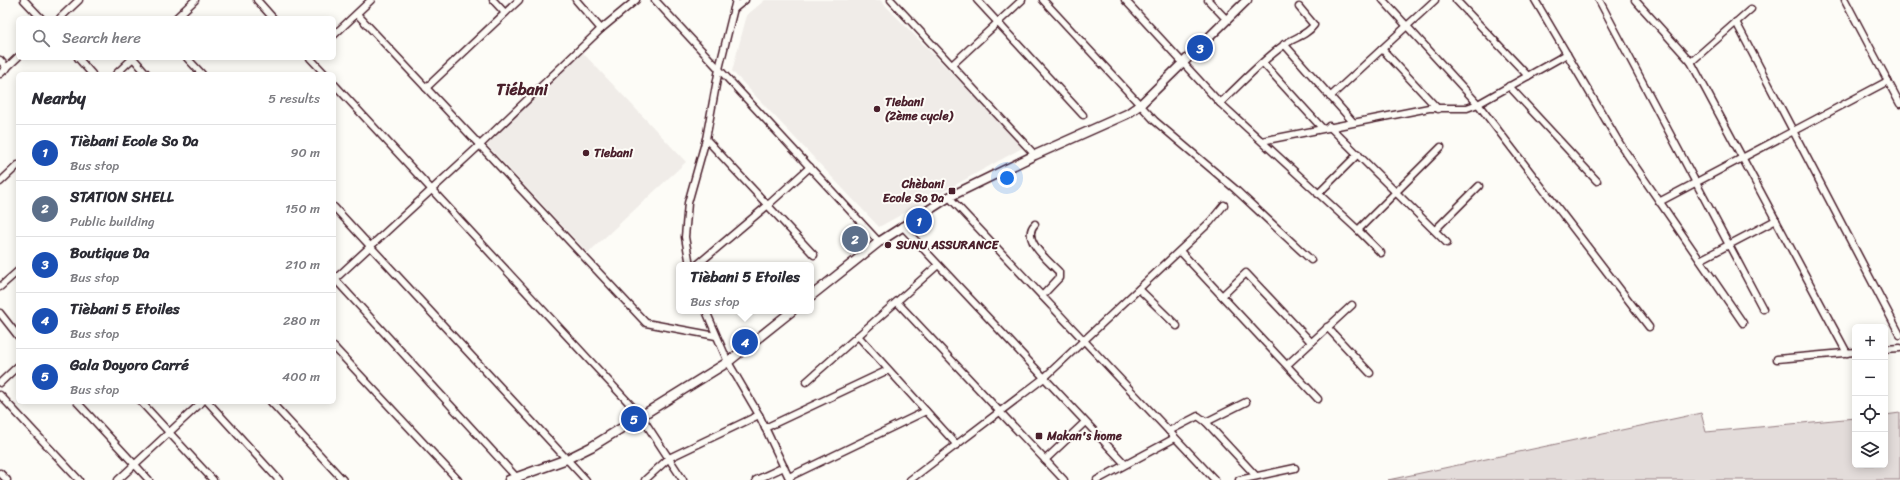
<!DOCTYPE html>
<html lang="en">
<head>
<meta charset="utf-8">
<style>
  :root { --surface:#fff; --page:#f2f2f3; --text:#2b2b33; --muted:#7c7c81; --line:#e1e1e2; --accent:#4a1f2b }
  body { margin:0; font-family:Sriracha,sans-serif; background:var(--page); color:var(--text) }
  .controls { position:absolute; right:12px; bottom:12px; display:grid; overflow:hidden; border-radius:6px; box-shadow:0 2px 10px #0003 }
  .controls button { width:36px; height:36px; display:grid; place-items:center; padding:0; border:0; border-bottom:1px solid var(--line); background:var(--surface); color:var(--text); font:20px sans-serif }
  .you { position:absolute; left:1007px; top:178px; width:14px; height:14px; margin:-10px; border:3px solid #fff; border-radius:50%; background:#1a73e8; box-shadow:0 0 0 6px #1a73e833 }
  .badge { display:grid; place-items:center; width:26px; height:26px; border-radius:50%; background:var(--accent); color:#fff; font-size:13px; font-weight:700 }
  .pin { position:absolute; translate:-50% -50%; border:2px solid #fff; box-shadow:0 1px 4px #0006 }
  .popup { position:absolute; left:676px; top:262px; width:138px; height:52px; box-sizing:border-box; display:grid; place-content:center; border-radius:6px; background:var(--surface); filter:drop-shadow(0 1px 3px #0005); font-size:13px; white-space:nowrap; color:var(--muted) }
  .popup b { font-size:15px; color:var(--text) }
  .popup::after { content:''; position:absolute; left:50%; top:100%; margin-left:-8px; border:8px solid transparent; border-top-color:var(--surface) }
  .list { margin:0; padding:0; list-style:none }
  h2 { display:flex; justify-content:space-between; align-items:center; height:52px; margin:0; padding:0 16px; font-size:17px }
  h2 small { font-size:13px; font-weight:400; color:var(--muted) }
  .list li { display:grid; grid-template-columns:26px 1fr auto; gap:12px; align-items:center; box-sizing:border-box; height:56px; padding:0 16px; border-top:1px solid var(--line) }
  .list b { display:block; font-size:15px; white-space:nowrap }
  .list p { margin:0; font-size:13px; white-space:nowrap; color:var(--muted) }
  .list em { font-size:13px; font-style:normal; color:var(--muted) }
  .icon { flex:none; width:22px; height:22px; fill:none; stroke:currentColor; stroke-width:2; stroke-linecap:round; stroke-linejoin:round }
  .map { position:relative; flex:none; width:1900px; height:480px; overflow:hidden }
  .search { position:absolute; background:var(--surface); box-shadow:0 2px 10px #0003; left:16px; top:16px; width:320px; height:44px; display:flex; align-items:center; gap:10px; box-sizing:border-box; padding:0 14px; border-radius:6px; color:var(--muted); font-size:15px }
  .panel { position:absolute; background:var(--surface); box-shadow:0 2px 10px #0003; left:16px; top:72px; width:320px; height:332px; border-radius:6px }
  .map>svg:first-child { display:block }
  .built { fill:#f0ece8 }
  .green { fill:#e3dcda; stroke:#967e82 }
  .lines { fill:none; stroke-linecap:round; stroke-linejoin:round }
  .street-casing { stroke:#4a1f2b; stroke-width:9 }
  .secondary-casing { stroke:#4a1f2b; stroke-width:11 }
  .street { stroke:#fdfcf7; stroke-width:6 }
  .secondary { stroke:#fdfcf7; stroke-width:8 }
  .poi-dot { fill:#4a1f2b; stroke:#fdfcf7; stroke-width:1.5 }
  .labels { text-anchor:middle; stroke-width:4; stroke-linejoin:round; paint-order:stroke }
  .poi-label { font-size:12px; font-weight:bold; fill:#4a1f2b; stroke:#fdfcf7; text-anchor:start }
  .district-label { font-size:16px; font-weight:bold; fill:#4a1f2b; stroke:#fdfcf7 }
</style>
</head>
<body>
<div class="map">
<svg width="1900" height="480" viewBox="0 0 1900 480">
  <rect width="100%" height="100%" fill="#fdfcf7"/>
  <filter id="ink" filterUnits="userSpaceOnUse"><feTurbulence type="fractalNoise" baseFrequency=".025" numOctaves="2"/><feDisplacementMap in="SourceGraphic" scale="8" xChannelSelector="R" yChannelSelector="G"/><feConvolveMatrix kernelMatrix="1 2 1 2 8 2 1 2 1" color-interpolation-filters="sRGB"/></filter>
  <g filter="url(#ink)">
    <g class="built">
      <polygon points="765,0 880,0 1024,147 879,227 732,71 747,15"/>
      <polygon points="583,53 686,162 588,253 486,144"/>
    </g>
    <polygon class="green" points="1701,413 1706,432 1855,418 1855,465 1885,465 1885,415 1900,413 1900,480 1388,480"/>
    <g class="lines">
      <g class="street-casing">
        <g id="street">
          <polyline points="24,0 41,18"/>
          <polyline points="257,0 273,18"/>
          <polyline points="493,0 505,13"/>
          <polyline points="576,0 601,29"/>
          <polyline points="655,0 879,242"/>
          <polyline points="891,0 1035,155"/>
          <polyline points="977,0 1083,115"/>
          <polyline points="1043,0 1155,121 1235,189 1311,260"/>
          <polyline points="1125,0 1220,103 1358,230 1381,253"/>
          <polyline points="1208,0 1226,19"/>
          <polyline points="1383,0 1478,104 1649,327"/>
          <polyline points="1456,0 1528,76"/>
          <polyline points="1535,0 1620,144 1743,323"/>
          <polyline points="1599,0 1763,309"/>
          <polyline points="1635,0 1691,62 1847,353"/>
          <polyline points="1845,0 1900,104"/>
          <polyline points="734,9 745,0"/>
          <polyline points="357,14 646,323 716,336"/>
          <polyline points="60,18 79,0"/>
          <polyline points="176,18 195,0"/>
          <polyline points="1736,22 1900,335"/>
          <polyline points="334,35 371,0"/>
          <polyline points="1284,44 1353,122"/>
          <polyline points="1382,49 1438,109"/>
          <polyline points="78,58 92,74"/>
          <polyline points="133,58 147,74"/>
          <polyline points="187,58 202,74"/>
          <polyline points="310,58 325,74"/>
          <polyline points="0,60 7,68"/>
          <polyline points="1691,62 1751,9"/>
          <polyline points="1263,63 1322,128"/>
          <polyline points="952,65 1022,0"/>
          <polyline points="0,74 18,57"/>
          <polyline points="116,74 133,58"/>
          <polyline points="334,84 641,416 683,480"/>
          <polyline points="1509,86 1597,181"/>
          <polyline points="426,88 519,0"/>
          <polyline points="1330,97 1435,0"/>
          <path d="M1220,103C1241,84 1261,61 1284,45C1295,37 1306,36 1314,25L1299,7"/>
          <polyline points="1329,126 1447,243"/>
          <polyline points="706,139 814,255"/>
          <polyline points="1262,141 1429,108 1467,108 1478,104 1567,54"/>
          <polyline points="0,182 18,165"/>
          <polyline points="1318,194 1358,154"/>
          <polyline points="949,197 1215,480"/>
          <polyline points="1659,202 1888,81"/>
          <polyline points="334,207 586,480"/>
          <path d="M1035,224C1020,239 1049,261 1059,272V278L1042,296"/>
          <polyline points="902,226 1125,464"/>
          <polyline points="1358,230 1441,147"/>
          <polyline points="1435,230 1479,186"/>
          <polyline points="1180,251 1318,399"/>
          <polyline points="1700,260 1776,220"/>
          <polyline points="690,265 685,237 688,203 706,139 719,69 736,0"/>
          <polyline points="697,265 768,205 810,167"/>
          <polyline points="334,278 518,479"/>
          <polyline points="334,280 480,145 601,29 636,0"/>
          <polyline points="0,287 18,271"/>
          <polyline points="1139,289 1177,326"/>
          <polyline points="1222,296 1246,273 1311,342"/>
          <polyline points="897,302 1064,480"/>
          <polyline points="706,311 728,362 759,415 790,480"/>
          <polyline points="0,313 18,336"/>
          <polyline points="1327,327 1370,373"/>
          <polyline points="858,336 957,445"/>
          <polyline points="334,347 458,480"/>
          <polyline points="1885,349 1900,348"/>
          <polyline points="1777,359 1855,352"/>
          <polyline points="1287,365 1352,305"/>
          <polyline points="806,382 938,265"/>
          <polyline points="0,383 18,366"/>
          <polyline points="0,395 79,480"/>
          <polyline points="77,402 149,480"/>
          <polyline points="141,402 213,480"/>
          <polyline points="208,402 279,480"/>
          <polyline points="271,402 343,480"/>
          <polyline points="1206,422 1256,476"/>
          <polyline points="765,428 888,370"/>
          <polyline points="1169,431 1198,416 1206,422 1246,402"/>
          <polyline points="1045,460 1085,422"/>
          <polyline points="0,473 7,480"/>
          <polyline points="789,477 926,411"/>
          <polyline points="118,480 202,402"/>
          <polyline points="645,480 669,458 759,415"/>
          <polyline points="756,480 784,467"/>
          <polyline points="910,480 1044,378 1210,222 1224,205"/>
          <polyline points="1097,480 1175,438"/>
          <polyline points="1239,480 1295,468"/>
        </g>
      </g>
      <g class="secondary-casing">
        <g id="secondary">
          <polyline points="811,296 879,242 949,197 1035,155 1127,114 1140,105 1247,0"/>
          <polyline points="509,480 567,459 591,447 728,362 792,311"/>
        </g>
      </g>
      <use href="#street" class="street"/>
      <use href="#secondary" class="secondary"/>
    </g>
  </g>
  <g class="poi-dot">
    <circle cx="877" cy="109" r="4"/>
    <circle cx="586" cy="153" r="4"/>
    <rect x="948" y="187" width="8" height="8" rx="2"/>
    <circle cx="888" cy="245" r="4"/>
    <rect x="1035" y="432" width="8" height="8" rx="2"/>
  </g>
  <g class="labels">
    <g class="poi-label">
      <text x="885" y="106">Tiebani<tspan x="885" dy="14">(2ème cycle)</tspan></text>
      <text x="594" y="157">Tiebani</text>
      <text x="944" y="188" text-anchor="end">Chèbani<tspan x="944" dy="14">Ecole So Da</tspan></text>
      <text x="896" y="249">SUNU ASSURANCE</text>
      <text x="1047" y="440">Makan's home</text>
    </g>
    <g class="district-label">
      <text x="522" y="95">Tiébani</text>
    </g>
  </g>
</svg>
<div class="controls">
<button>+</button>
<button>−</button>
<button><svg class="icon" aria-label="locate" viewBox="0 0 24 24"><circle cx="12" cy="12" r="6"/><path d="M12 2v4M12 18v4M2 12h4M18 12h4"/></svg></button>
<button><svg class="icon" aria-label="layers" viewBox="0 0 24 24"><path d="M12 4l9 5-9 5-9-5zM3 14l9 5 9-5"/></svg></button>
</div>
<div class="you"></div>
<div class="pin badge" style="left:919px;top:221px;background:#1a4fb4">1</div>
<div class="pin badge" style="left:855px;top:239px;background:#5c6f8a">2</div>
<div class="pin badge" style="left:1200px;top:48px;background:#1a4fb4">3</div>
<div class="pin badge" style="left:745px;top:342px;background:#1a4fb4">4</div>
<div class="popup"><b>Tièbani 5 Etoiles</b>Bus stop</div>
<div class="pin badge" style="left:634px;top:419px;background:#1a4fb4">5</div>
<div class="search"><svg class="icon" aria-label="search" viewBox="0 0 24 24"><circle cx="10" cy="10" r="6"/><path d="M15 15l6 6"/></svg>Search here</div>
<section class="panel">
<h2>Nearby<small>5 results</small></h2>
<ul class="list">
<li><span class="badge" style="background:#1a4fb4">1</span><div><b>Tièbani Ecole So Da</b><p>Bus stop</p></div><em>90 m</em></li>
<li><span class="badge" style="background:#5c6f8a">2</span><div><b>STATION SHELL</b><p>Public building</p></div><em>150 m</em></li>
<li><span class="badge" style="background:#1a4fb4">3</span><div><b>Boutique Da</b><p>Bus stop</p></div><em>210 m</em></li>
<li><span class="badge" style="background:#1a4fb4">4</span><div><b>Tièbani 5 Etoiles</b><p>Bus stop</p></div><em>280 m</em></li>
<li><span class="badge" style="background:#1a4fb4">5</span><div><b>Gala Doyoro Carré</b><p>Bus stop</p></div><em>400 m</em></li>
</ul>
</section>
</div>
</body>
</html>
